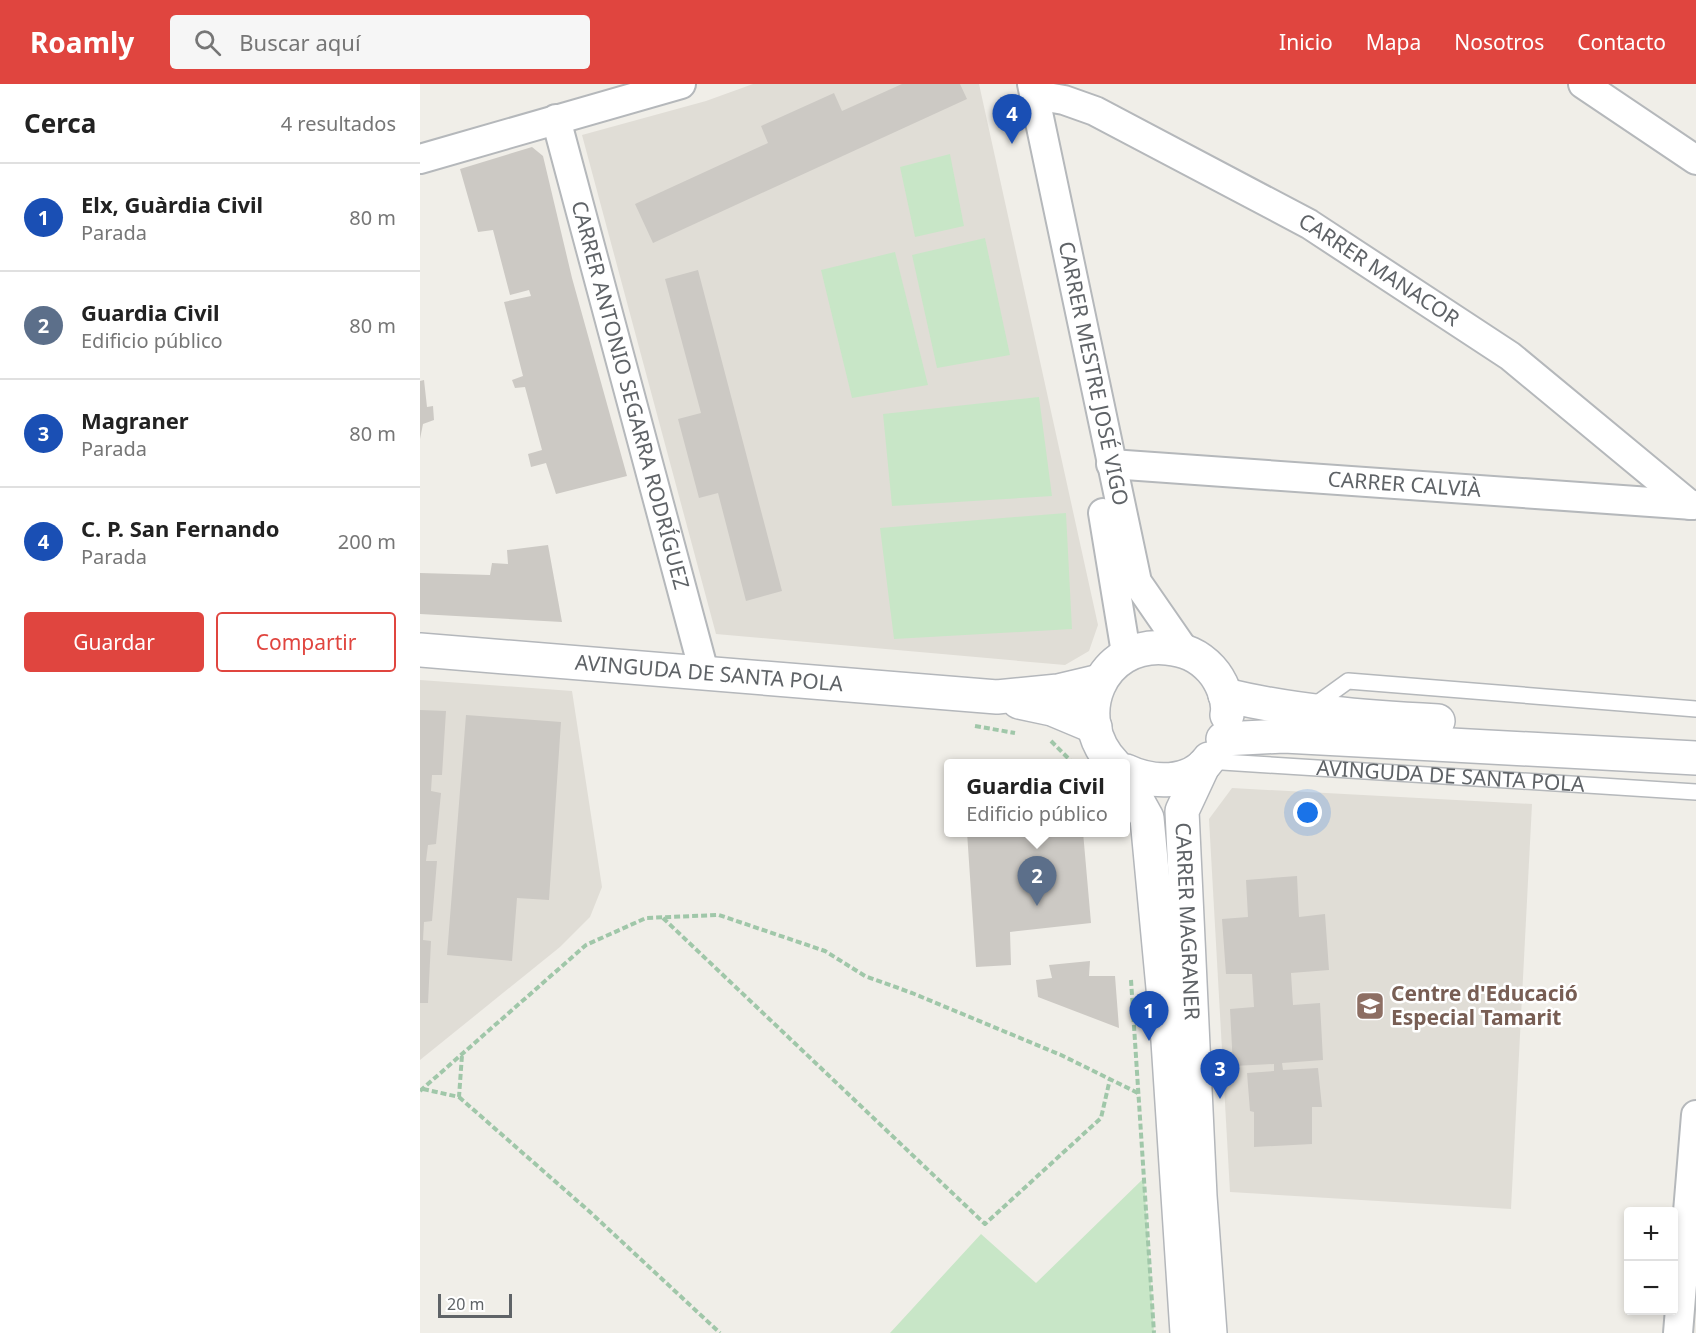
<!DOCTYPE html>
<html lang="es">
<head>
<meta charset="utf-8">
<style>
  :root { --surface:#fff; --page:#f6f6f6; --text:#222; --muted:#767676; --line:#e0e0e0; --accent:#e0453f }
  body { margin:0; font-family:"Noto Sans",sans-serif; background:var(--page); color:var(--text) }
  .controls { position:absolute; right:18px; bottom:18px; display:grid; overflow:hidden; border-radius:6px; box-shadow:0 3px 9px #0003 }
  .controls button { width:54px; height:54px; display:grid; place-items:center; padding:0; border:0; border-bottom:2px solid var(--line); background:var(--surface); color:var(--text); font:30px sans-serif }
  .scale { position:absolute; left:18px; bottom:15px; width:74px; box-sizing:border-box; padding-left:6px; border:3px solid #5f6367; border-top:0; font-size:16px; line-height:21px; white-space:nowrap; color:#5f6367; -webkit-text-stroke:4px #fff; paint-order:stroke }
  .you { position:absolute; left:888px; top:729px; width:21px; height:21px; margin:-15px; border:4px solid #fff; border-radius:50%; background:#1a73e8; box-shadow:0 0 0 9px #1a73e833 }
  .badge { display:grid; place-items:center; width:39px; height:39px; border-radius:50%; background:var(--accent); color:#fff; font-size:20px; font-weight:700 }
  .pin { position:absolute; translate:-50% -50px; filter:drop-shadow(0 2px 3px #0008) }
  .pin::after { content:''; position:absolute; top:32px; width:21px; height:18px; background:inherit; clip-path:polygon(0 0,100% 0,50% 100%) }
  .popup { position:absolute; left:524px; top:675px; width:186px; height:78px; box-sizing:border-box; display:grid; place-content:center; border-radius:6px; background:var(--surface); filter:drop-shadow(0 2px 4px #0005); font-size:20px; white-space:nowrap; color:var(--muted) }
  .popup b { font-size:22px; color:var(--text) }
  .popup::after { content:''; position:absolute; left:50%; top:100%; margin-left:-12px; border:12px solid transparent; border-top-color:var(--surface) }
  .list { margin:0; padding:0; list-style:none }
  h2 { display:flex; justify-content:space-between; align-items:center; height:78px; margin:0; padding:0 24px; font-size:26px }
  h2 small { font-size:20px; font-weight:400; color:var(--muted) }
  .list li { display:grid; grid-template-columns:39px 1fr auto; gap:18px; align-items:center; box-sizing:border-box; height:108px; padding:0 24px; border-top:2px solid var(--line) }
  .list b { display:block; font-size:22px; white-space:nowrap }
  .list p { margin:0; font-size:20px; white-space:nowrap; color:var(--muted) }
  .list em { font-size:20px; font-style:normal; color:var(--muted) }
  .actions { display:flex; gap:12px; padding:18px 24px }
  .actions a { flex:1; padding:14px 0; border:2px solid var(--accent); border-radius:6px; text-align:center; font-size:21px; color:var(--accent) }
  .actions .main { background:var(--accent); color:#fff }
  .icon { flex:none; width:33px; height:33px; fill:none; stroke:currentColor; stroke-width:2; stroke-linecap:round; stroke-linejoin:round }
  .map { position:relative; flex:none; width:1276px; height:1249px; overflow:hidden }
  header { display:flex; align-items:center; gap:36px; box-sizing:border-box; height:84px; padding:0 30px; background:var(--accent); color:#fff }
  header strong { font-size:28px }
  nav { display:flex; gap:33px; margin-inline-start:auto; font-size:21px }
  .search { width:420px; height:54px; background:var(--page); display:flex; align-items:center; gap:15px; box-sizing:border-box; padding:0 21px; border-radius:6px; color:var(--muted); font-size:22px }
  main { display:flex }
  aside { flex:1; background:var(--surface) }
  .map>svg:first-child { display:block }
  .education { fill:#e0ddd6 }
  .green { fill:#c8e6c7 }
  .building { fill:#ccc9c4 }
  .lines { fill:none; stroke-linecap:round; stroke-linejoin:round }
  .lane-casing { stroke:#b5b8bb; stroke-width:18 }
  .street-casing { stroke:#b5b8bb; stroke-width:32 }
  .secondary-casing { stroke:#b4b7bb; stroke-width:36 }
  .path { stroke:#a0c7a9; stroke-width:4; stroke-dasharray:6 3; stroke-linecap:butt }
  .lane { stroke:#fff; stroke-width:15 }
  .street { stroke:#fff; stroke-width:28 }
  .secondary { stroke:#fff; stroke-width:33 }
  .labels { text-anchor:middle; stroke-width:5; stroke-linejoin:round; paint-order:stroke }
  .street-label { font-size:21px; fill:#5f6367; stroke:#fff }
  .education-label { font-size:21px; font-weight:bold; fill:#785e54; stroke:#fff; text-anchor:start }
</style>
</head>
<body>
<header>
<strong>Roamly</strong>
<div class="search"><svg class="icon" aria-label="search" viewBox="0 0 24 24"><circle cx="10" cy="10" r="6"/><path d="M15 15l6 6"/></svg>Buscar aquí</div>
<nav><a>Inicio</a><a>Mapa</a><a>Nosotros</a><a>Contacto</a></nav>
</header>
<main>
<aside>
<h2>Cerca<small>4 resultados</small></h2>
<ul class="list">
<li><span class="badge" style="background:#1a4fb4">1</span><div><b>Elx, Guàrdia Civil</b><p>Parada</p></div><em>80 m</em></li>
<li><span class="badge" style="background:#5c6f8a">2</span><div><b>Guardia Civil</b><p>Edificio público</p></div><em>80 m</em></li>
<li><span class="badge" style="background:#1a4fb4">3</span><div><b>Magraner</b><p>Parada</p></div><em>80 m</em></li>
<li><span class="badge" style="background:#1a4fb4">4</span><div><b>C. P. San Fernando</b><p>Parada</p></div><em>200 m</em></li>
</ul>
<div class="actions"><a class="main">Guardar</a><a>Compartir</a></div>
</aside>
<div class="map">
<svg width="1276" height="1249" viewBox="0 0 1276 1249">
  <rect width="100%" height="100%" fill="#f0eee8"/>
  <g class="education">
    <polygon points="333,0 559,0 678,541 669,567 645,581 296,550 162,51 286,17"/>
    <polygon points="0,596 152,607 182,803 170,833 140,863 0,976"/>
    <polygon points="812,704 1112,720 1091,1125 810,1108 789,735"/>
  </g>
  <g class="green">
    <polygon points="530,70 544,142 495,153 480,83"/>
    <polygon points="565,154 590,271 517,284 492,171"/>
    <polygon points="475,168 508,301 432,314 401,186"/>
    <polygon points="619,313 632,412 472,422 463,330"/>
    <polygon points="646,429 652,545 474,555 460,444"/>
    <polygon points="724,1094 734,1249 470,1249 561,1150 616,1199"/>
  </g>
  <g class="building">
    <polygon points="482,0 540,0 547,15 233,159 215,120 348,59 341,42 414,9 422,27"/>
    <polygon points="112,63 123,72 152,194 207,392 136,410 126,379 111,383 108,370 122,366 105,303 95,304 92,296 103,292 84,218 111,212 109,206 90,211 73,146 58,148 40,85"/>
    <polygon points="278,186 362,507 326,517 298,409 279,414 258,335 281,329 245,195"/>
    <polygon points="4,296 7,323 13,322 14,336 3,340 0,355 0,297"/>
    <polygon points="128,461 142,538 0,530 0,489 70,491 72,479 88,480 87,466"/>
    <polygon points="0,626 26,627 22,691 12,691 11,707 21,709 16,760 8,761 6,777 17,777 12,837 4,838 3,856 11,857 8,919 0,919"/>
    <polygon points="46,631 141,638 129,816 97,814 92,877 27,871"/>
    <polygon points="547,748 663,748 671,839 590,848 591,881 556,883"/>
    <polygon points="877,792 879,833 905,830 909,886 871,889 873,921 900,919 903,976 862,979 863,986 898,984 902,1023 892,1023 892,1060 834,1063 834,1028 830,1027 827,989 854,987 854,980 813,982 810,925 834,923 832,890 806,890 802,835 828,833 826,796"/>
    <polygon points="670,877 669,892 695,892 699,944 618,913 616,896 632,894 629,881"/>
  </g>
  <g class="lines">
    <g class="lane-casing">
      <g id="lane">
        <polyline points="892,623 928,597 1276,625"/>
        <path id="s1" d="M787,677L1276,708"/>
      </g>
    </g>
    <g class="street-casing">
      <g id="street">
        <path id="s2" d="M612,0L717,498L764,566"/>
        <polyline points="1163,0 1276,76"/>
        <path id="s3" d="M615,11L644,16L675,27L889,140L1090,272L1270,421"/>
        <path id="s4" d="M136,35L284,588"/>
        <polyline points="0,75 261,0"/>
        <path id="s5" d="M691,380L1273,421"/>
        <polyline points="683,429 706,569"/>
        <polyline points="1258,1249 1276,1031"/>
      </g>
    </g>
    <g class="secondary-casing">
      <g id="secondary">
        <path id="s6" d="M0,566L577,613L638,607L680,597"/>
        <path d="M805,611C875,628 946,633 1018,637"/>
        <polyline points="599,618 632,625 675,643"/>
        <polyline points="803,655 864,652 1276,674"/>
        <path d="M694,680C649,634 680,557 747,564C765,566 778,571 791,585C801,596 810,616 807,631"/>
        <path id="s7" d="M783,682L762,727L780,1112L790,1249"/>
        <path d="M706,687C731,699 770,702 789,675"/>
        <polyline points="706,696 727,734 748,957 767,1249"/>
      </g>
    </g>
    <g class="path">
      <polyline points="555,642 595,649"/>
      <polyline points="631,657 654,680"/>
      <polyline points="243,834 565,1140 681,1034 690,995"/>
      <polyline points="711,896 734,1249"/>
      <polyline points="3,1005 39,1013 42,971"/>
      <polyline points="0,1007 166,861 226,834 299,831 405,867 445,892 492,909 641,971 718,1009"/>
      <polyline points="39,1013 170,1128 300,1249"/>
    </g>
    <use href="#lane" class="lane"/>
    <use href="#street" class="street"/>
    <use href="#secondary" class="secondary"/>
  </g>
  <defs>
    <g id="school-square" transform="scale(1.5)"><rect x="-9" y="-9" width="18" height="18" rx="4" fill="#8d6e63" stroke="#fff"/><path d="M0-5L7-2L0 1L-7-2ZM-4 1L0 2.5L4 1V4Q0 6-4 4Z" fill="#fff"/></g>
  </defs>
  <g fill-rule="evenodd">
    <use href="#school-square" x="950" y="922"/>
  </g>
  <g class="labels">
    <g class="street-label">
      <text dy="7" stroke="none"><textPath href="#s3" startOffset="388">CARRER MANACOR</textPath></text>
      <text dy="7" stroke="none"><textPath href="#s2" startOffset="296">CARRER MESTRE JOSÉ VIGO</textPath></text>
      <text dy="7" stroke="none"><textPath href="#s4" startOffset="286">CARRER ANTONIO SEGARRA RODRÍGUEZ</textPath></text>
      <text dy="7" stroke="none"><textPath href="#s5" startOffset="294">CARRER CALVIÀ</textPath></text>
      <text dy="7" stroke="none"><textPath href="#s6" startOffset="290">AVINGUDA DE SANTA POLA</textPath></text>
      <text dy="7" stroke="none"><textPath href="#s1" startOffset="244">AVINGUDA DE SANTA POLA</textPath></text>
      <text dy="7" stroke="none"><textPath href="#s7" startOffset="160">CARRER MAGRANER</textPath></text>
    </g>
    <g class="education-label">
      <text x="971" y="917">Centre d'Educació<tspan x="971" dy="24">Especial Tamarit</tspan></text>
    </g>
  </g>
</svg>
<div class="controls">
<button>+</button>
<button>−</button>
</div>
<div class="scale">20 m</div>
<div class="you"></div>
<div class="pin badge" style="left:729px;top:957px;background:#1a4fb4">1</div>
<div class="pin badge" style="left:617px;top:822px;background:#5c6f8a">2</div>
<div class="popup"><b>Guardia Civil</b>Edificio público</div>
<div class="pin badge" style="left:800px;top:1015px;background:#1a4fb4">3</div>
<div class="pin badge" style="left:592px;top:60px;background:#1a4fb4">4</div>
</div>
</main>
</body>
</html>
